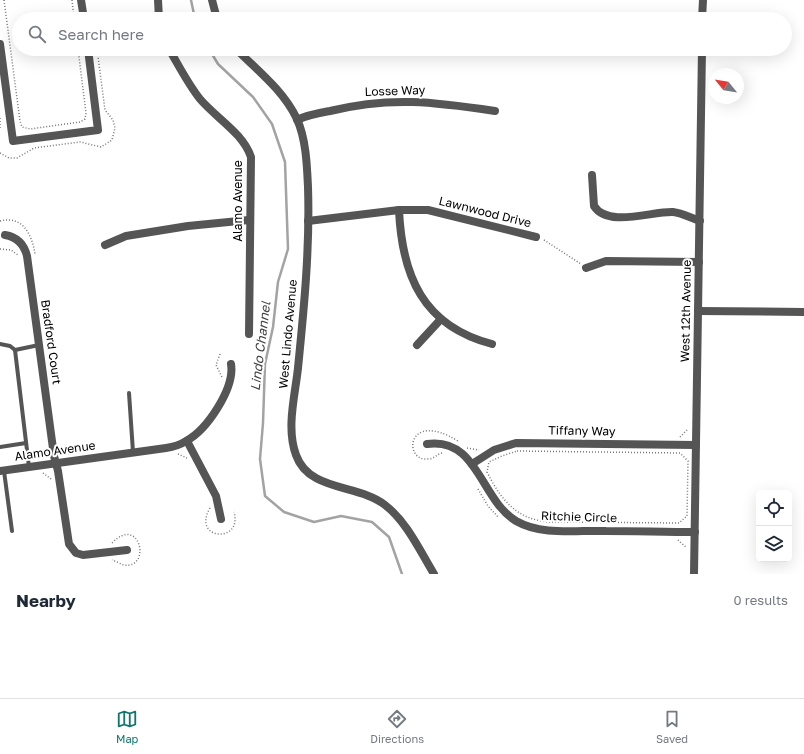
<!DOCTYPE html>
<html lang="en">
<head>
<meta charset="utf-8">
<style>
  :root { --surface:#fff; --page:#f2f2f3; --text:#1f2937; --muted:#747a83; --line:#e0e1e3; --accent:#0f766e }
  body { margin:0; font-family:"Golos Text",sans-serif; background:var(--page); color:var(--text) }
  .controls { position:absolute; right:12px; bottom:12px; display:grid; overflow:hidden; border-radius:6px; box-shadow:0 4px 16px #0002 }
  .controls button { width:36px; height:36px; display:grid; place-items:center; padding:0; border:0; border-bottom:1px solid var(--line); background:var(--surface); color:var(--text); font:20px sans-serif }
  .compass { position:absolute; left:708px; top:68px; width:36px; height:36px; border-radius:50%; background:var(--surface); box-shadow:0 4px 16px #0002; rotate:300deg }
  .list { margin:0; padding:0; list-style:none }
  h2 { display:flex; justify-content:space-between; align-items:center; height:52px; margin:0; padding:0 16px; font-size:17px }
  h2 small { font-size:13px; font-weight:400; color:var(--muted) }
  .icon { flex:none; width:22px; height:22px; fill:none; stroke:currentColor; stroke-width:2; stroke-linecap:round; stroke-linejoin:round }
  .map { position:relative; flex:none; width:804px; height:574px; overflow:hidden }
  .search { position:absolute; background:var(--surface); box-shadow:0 4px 16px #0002; left:12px; right:12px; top:12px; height:44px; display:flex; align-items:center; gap:10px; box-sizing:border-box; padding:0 14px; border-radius:22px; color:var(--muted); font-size:15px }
  .sheet { height:124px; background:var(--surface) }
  nav { display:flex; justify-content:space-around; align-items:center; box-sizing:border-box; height:56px; border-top:1px solid var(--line); background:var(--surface); font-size:11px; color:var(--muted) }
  nav a { display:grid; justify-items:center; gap:2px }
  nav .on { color:var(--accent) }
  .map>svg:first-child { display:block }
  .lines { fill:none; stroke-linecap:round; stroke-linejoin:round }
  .stream { stroke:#a3a3a3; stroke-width:2.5 }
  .path { stroke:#777; stroke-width:1.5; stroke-dasharray:1 2; stroke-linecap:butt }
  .service { stroke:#555; stroke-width:4 }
  .minor { stroke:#555; stroke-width:8 }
  .labels { text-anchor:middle; stroke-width:4; stroke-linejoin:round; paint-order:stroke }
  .street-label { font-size:12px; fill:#000; stroke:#fff }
  .water-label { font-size:13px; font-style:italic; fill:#444; stroke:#fff }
</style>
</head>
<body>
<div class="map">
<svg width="804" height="574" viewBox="0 0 804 574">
  <rect width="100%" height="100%" fill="#fff"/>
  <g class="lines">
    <g class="stream">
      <polyline points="191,0 195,19"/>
      <polyline points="209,49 218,64 253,97 272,124 285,162 288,249 278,282 273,327 265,364 263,423 260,459 265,496 284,512 314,522 341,516 372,522 389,537 402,574"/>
    </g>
    <g class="path">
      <polyline points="4,0 20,121 22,127 30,129 80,122 85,119 86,113 78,49"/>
      <polyline points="72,0 74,19"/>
      <polyline points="0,118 0,128"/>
      <polyline points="0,153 9,158 17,158 34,148 80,142 101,147 112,140 115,128 113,120 105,110 97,49"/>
      <path d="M0,221C23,215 32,235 35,254"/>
      <polyline points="544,240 581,264"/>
      <polyline points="0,249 11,250 18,255"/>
      <polyline points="220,354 216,365 222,377"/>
      <polyline points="680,437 688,429"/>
      <polyline points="61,448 69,454"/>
      <polyline points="467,448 479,450"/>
      <path d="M517,451L680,453L688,461L687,516L679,523L550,522C517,520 501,500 487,472L489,462L502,456Z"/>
      <path d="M442,453C437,454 434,459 428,459C403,462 406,409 458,441"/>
      <polyline points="178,454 187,458"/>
      <polyline points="40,457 45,449"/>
      <polyline points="43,473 51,479"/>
      <polyline points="478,489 488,506 498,517"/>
      <path d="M210,508C191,540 243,544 234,512"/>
      <polyline points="678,540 687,548"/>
      <path d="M112,543C140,514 152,569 124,565C120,564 116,561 112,560"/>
    </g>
    <g class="service">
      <polyline points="0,344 10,346 15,350 29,467"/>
      <polyline points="15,350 39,345"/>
      <polyline points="129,393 133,452"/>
      <polyline points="0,447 26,443"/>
      <polyline points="4,471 12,531"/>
    </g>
    <g class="minor">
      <polyline points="81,0 84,19"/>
      <polyline points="158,0 159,19"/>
      <polyline points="212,0 217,19"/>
      <polyline points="702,19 703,0"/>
      <polyline points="0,44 13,141 98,130 88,49"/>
      <path d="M169,49C179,66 188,84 200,99C216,118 243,133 251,157L249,334"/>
      <path d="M236,49C258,71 283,90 297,119C306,139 307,165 308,187C310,248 304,308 298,368C295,396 286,428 296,455C309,492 359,484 385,505C407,522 420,551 434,574"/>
      <path d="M297,120C307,115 319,113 330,111C390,96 435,102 495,111"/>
      <path d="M592,175L594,206C608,228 652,211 673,212C682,213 691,218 700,221"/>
      <path d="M399,210C402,276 423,326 492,344"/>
      <polyline points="308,221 399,210 428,210 536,237"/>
      <path d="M5,235C17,237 24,244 27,256L54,456L58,471L69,544L76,553L83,555L127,550"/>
      <polyline points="105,245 126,236 188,226 249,220"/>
      <polyline points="586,268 606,261 699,262"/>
      <polyline points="698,311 804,312"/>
      <polyline points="417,345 441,319"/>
      <polyline points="187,441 216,496 221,519"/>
      <path d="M427,444C478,437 480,499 516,521C542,536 577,530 606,531C636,531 665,532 695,532"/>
      <polyline points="472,464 494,450 516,443 696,445"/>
      <path d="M0,471L166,448C173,447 180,445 186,441C207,430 235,388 231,364"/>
      <polyline points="694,574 702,49"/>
    </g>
  </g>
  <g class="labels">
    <g class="street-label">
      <text transform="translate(395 91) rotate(-2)" y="4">Losse Way</text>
      <text transform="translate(238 201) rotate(-90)" y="4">Alamo Avenue</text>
      <text transform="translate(485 212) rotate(14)" y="4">Lawnwood Drive</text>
      <text transform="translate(686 311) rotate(-89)" y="4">West 12th Avenue</text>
      <text transform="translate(288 334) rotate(-85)" y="4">West Lindo Avenue</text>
      <text transform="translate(51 342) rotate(82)" y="4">Bradford Court</text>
      <text transform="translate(582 431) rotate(1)" y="4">Tiffany Way</text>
      <text transform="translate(55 451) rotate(-8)" y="4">Alamo Avenue</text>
      <text transform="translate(579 517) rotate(2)" y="4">Ritchie Circle</text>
    </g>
    <g class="water-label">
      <text transform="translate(260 346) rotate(-83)" y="5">Lindo Channel</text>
    </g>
  </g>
</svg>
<div class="controls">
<button><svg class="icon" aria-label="locate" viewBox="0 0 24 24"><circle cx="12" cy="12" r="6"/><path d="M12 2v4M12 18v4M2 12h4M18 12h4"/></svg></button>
<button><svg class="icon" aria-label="layers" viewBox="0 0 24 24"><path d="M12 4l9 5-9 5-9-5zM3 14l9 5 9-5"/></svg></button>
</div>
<svg class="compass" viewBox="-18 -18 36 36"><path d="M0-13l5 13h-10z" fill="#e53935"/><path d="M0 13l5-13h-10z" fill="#747a83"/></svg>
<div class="search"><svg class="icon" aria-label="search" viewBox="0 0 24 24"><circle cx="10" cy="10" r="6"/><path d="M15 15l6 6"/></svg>Search here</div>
</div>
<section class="sheet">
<h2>Nearby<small>0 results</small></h2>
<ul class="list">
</ul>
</section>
<nav>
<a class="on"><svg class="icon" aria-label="map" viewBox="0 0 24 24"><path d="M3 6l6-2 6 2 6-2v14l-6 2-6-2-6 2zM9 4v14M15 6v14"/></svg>Map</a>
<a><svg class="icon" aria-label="directions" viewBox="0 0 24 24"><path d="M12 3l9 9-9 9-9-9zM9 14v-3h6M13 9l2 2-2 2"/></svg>Directions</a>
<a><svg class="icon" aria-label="saved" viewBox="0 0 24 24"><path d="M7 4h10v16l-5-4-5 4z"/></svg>Saved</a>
</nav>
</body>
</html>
